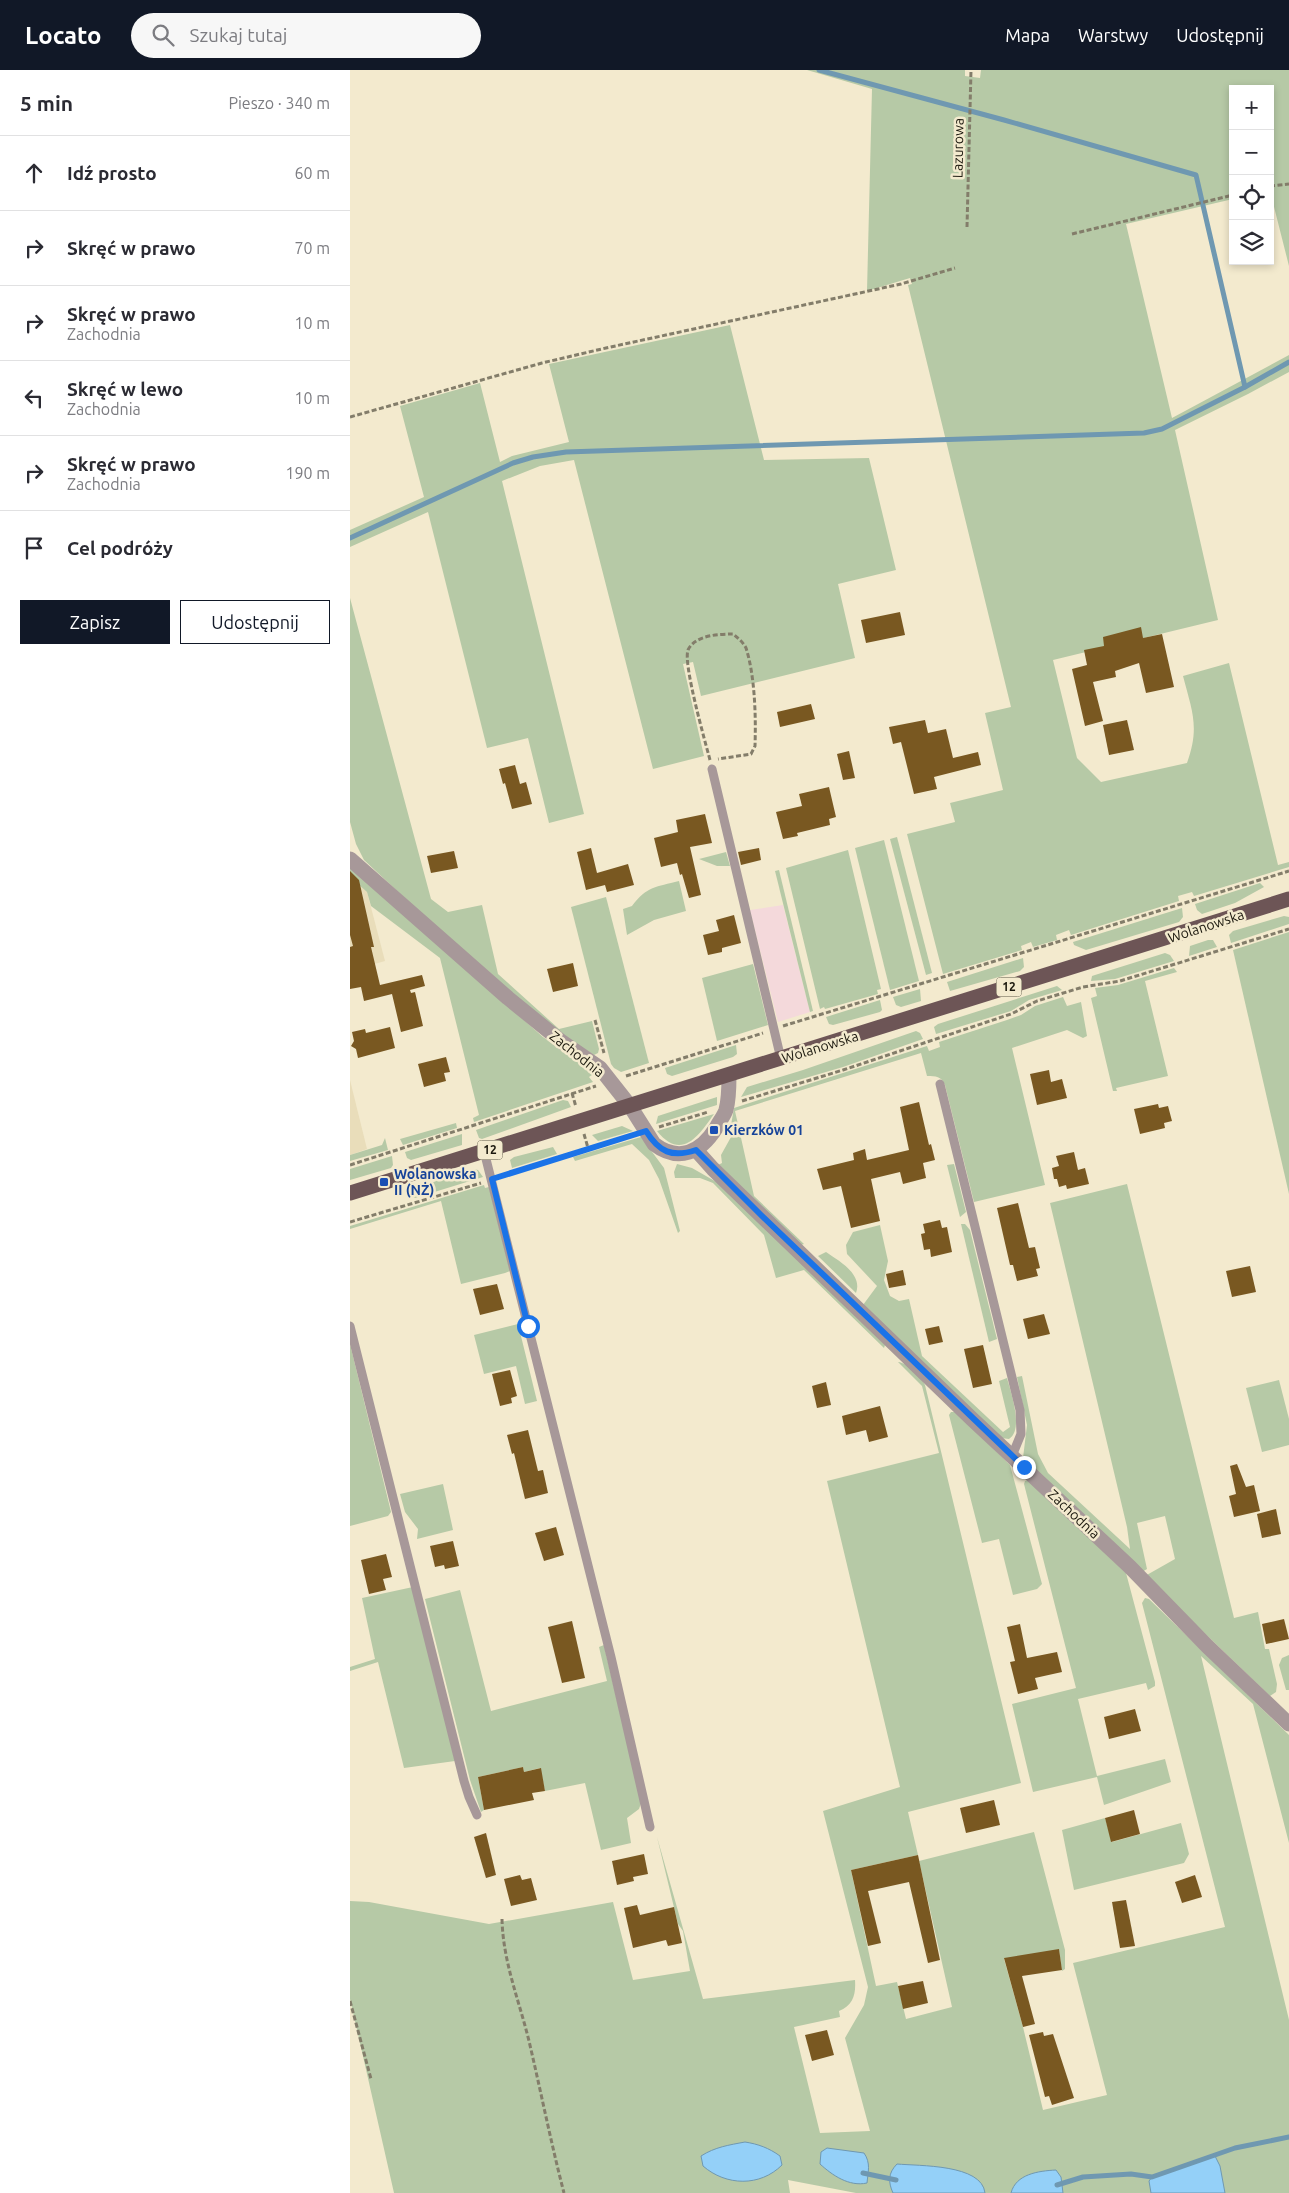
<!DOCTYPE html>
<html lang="pl">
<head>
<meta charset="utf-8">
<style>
  :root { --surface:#fff; --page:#f7f7f7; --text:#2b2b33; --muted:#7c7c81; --line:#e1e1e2; --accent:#111827 }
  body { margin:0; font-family:Ubuntu,sans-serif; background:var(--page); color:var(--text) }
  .controls { position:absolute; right:15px; top:15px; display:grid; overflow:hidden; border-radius:0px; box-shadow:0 2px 8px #0003 }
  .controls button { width:45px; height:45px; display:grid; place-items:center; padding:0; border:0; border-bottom:1px solid var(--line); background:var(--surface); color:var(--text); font:25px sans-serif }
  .stop { position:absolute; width:15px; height:15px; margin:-11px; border:4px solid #1a73e8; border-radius:50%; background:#fff }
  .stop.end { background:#1a73e8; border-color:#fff; box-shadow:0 1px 5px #0008 }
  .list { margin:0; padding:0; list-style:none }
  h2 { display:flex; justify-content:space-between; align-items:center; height:65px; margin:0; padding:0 20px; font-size:21px }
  h2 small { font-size:16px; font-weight:400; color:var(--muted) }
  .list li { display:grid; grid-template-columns:32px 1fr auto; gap:15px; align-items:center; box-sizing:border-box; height:75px; padding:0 20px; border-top:1px solid var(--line) }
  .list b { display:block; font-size:19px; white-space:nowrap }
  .list p { margin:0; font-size:16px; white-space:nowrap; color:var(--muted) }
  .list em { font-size:16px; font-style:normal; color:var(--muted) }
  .actions { display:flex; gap:10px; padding:15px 20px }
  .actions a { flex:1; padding:11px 0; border:1px solid var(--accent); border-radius:0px; text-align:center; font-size:18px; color:var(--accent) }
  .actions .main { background:var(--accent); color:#fff }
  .icon { flex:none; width:28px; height:28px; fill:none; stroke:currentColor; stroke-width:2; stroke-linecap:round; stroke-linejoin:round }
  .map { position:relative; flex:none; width:939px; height:2123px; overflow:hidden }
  header { display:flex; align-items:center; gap:30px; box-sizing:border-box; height:70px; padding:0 25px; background:var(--accent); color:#fff }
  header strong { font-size:24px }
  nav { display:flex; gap:28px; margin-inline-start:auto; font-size:18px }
  .search { width:350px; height:45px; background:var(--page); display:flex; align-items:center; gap:12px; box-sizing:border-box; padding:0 18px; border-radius:28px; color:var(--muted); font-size:19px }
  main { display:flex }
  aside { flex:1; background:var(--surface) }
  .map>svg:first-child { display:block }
  .commercial { fill:#f4d9db }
  .built { fill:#e9ddba }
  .green { fill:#b6c9a6 }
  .water { fill:#94d0f8; stroke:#6f98b1 }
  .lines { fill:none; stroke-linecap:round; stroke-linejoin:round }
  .stream { stroke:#6f98b1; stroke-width:5 }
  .building { fill:#795821 }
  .path { stroke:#837d6a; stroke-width:3; stroke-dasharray:5 2.5; stroke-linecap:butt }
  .lane { stroke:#a79899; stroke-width:9 }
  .street { stroke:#a79899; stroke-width:15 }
  .primary { stroke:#6d5556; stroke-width:15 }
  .route { stroke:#1a73e8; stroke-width:6 }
  .transit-dot { fill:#1a4fb4; stroke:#f3eace; stroke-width:2 }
  .labels { text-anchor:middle; stroke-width:5; stroke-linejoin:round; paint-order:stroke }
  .shield { fill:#f3eace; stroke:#5a5646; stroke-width:1 }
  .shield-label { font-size:12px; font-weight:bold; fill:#19160c }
  .street-label { font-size:14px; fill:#19160c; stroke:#f3eace }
  .transit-label { font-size:14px; font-weight:bold; fill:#164399; stroke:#f3eace; text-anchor:start }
</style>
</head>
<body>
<header>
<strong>Locato</strong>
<div class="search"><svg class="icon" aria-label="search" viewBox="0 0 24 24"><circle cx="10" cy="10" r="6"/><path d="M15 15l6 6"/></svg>Szukaj tutaj</div>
<nav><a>Mapa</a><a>Warstwy</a><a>Udostępnij</a></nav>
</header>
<main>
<aside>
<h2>5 min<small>Pieszo · 340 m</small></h2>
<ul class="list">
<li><svg class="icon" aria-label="ahead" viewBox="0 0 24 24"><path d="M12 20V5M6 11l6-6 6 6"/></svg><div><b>Idź prosto</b></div><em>60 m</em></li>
<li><svg class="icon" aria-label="right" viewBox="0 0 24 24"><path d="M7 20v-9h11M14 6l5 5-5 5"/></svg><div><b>Skręć w prawo</b></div><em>70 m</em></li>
<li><svg class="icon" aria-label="right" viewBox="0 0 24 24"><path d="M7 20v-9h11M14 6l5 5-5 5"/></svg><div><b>Skręć w prawo</b><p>Zachodnia</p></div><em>10 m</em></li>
<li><svg class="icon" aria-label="left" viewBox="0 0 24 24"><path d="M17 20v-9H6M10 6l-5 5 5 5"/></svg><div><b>Skręć w lewo</b><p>Zachodnia</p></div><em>10 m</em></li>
<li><svg class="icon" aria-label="right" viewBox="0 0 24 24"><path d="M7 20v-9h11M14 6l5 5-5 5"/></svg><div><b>Skręć w prawo</b><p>Zachodnia</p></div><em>190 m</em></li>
<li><svg class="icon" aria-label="arrive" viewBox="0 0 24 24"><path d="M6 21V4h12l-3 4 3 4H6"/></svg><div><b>Cel podróży</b></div></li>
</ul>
<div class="actions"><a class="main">Zapisz</a><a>Udostępnij</a></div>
</aside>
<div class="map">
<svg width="939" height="2123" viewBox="0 0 939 2123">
  <rect width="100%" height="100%" fill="#f3eace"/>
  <polygon class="commercial" points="433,835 460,942 428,952 400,840"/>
  <g class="built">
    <polygon points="0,807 17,822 35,891 0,901"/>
    <polygon points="0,1010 17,1079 0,1085"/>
  </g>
  <g class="green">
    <path d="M457,0H615V6L630,8L631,0H939V196L920,121V19H883V129L776,154L822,348L939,285V302L898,324L825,360L868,550L703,590L727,688L751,712L837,693C850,657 842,641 833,606L879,593L928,795L939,792V797L844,826L842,822L828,826L829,831L721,865L719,860L706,865L707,870L683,877L681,872L671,876L672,880L593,904L557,764L605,752L600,733L653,720L635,643L661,637L558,215L562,214L560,208L517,221L522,19Z"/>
    <polygon points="380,255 414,390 519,388 546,500 488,514 505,588 351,626 343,592 333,594 354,686 303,699 224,390 190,396 152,411 234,744 199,753 178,668 137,678 78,442 0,477 0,460 74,427 50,336 130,313 150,392 162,386 219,372 199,294"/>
    <polygon points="0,528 81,829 98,842 132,835 148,904 209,959 242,951 249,979 248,983 244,985 205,961 72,844 14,790 6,774 0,752"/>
    <polygon points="547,767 582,903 576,905 540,769"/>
    <polygon points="534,770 569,911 540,920 505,778"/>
    <polygon points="498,780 531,919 527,920 528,924 475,939 474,937 470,939 436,798"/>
    <polygon points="376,782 380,796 367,796 349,789"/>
    <polygon points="0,796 193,967 237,997 242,1005 239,1007 243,1012 124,1052 123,1048 129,1045 90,888 21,836 17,822 0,807"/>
    <polygon points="429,800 463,941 460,942 425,801"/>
    <path d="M329,811L336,841L304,850L277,865L273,839L282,836C297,816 306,817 329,811Z"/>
    <polygon points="910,813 914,817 885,833 852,844 847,840 845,834"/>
    <polygon points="256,827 299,993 271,1002 264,998 261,994 221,837"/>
    <polygon points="832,838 833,847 829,852 736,880 724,875 723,872"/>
    <polygon points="934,846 939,847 939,854 881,873 879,865 883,861"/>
    <polygon points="939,862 939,1124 883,880"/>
    <polygon points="858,870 863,870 867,877 839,886 840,876"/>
    <polygon points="815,883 820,885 824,891 765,909 741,911 742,906 745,905"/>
    <polygon points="673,888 674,897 670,901 600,921 597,912"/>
    <polygon points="403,894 418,955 367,971 352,908"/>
    <polygon points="824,898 827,902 795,911 818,1006 766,1018 767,1021 763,1021 741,928 747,926 745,918 768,915"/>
    <polygon points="707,916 712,920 679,930 661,941 586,964 584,957 588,954"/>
    <polygon points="570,919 571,931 551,937 546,935 543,927"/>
    <path d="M713,927L717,936L731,932L737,966L733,968L717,960L662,978L695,1115L624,1132L595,1015C591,1006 586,1006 577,1006L571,983L385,1041L404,1126L454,1174L451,1175L368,1095L372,1093L371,1085L386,1058L381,1055L384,1038L577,976L579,981L590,977L589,972L657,950L671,945L685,936Z"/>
    <polygon points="530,930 532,940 530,942 483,955 479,954 476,947"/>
    <polygon points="566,961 570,963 573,969 493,997 391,1027 397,1017 453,1000"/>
    <polygon points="386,975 387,984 383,987 322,1006 317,1004 315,998"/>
    <polygon points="367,1027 367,1035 306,1054 308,1046"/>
    <polygon points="213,1030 218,1031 221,1037 132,1069 129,1068 126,1060"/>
    <path d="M364,1044C348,1067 331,1091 307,1061Z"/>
    <polygon points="106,1053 107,1058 53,1075 50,1069"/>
    <polygon points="272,1056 283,1061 248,1071 242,1065"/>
    <polygon points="112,1064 112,1075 61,1090 57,1088 55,1082"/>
    <polygon points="291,1067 314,1098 330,1161 328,1163 309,1109 299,1090 282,1074 225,1091 223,1087"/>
    <polygon points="35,1068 38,1080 0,1091 0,1085 32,1075"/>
    <polygon points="203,1077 207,1084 162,1098 160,1090 164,1087"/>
    <polygon points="42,1086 43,1095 41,1098 0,1110 0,1099"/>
    <polygon points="327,1094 342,1098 370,1114 535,1275 534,1278 454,1200 426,1208 414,1165 363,1113 350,1108 325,1108 324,1102"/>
    <polygon points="604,1094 616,1142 610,1147 597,1095"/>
    <polygon points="123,1099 128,1100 133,1107 65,1128 60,1125 87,1110"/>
    <polygon points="777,1114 884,1548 908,1542 915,1579 919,1579 927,1614 926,1622 920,1626 795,1506 825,1489 815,1446 787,1453 797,1499 792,1502 673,1388 677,1355 667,1307 672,1306 688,1384 698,1403 780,1479 777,1457 700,1133"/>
    <polygon points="134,1115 135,1118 139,1117 160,1201 155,1203 111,1214 91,1131 0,1159 0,1156"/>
    <polygon points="615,1154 620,1160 647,1269 639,1272 611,1154"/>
    <path d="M530,1155L538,1191L534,1210L540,1226L549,1231L559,1229L572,1286L653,1362L660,1357L649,1311L657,1308C661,1323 674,1360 659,1369L651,1368L513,1235L527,1216L497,1184L496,1175L503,1162Z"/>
    <path d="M476,1182C489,1191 513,1204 506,1223L468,1186Z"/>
    <polygon points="168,1254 187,1331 175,1334 166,1296 134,1304 124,1265"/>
    <polygon points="0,1274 41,1442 38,1446 0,1456"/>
    <path d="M548,1292C558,1293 571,1306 575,1315L671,1713L558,1742L568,1785L501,1800L526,1916L547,1912L556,1949L602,1937L569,1791L684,1762L715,1880V1899L712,1901L709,1880L654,1889L673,1957L693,2040L757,2025L723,1893L875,1857L792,1533L795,1528L799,1529L939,1665V1773L903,1634L851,1586L939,1950V2123H506L438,2110L440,2123H44L0,1929V1831L19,1832L139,1854L263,1832L283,1910L340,1901L333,1861L328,1854L307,1767L353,1929L505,1910C506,1925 503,1935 489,1941L490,1947L444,1957L470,2063L520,2061L495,1968L514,1935L518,1917L473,1741L550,1717L477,1411L589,1383L572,1316Z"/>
    <polygon points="929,1310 939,1349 939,1375 912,1382 896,1318"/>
    <polygon points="601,1342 606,1342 660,1395 692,1514 687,1519 663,1525 649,1469 632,1473 599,1345"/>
    <polygon points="678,1410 776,1503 805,1612 805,1616 798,1620 796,1613 728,1629 747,1706 815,1689 821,1712 754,1735 747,1707 683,1722 662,1634 726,1618 674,1414 675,1411"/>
    <polygon points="93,1414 103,1460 67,1469 68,1459 55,1442 50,1424"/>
    <polygon points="63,1517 105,1691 54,1698 28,1592 0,1601 0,1597 25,1589 12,1528"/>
    <polygon points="110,1520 141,1641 257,1611 249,1577 254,1575 291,1733 289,1739 277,1748 281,1773 251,1780 235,1713 195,1721 190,1698 174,1702 173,1697 128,1707 134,1740 131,1742 120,1710 75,1529"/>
    <polygon points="939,1585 939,1620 936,1620 929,1595 932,1588"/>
    <polygon points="755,1748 762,1772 831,1753 839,1784 834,1793 724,1820 712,1760"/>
  </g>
  <g class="water">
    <path d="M395,2072C408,2074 419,2078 430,2086L432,2095C410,2117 376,2116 353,2096L351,2086C365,2077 379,2075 395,2072Z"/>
    <path d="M477,2078L514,2083C521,2093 518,2102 517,2113C499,2117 482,2105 470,2094L471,2082Z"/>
    <polygon points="865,2086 870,2096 875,2123 801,2123 799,2111 802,2107"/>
    <path d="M547,2094C569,2096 632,2094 635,2123H543C538,2112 538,2103 547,2094Z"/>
    <path d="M706,2100L711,2107L713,2123H661C666,2104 688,2101 706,2100Z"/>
  </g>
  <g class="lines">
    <g class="stream">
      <polyline points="469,0 654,50 846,105 895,317"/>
      <polyline points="0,468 163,393 183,387 216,382 794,363 812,359 895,317 939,292"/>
      <polyline points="513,2103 546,2110"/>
      <polyline points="707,2115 733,2107 781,2104 802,2107 885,2078 939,2067"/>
    </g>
  </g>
  <g class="building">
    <polygon points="550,542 555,565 516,573 511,550"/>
    <polygon points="791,557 793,568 812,564 824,617 796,623 789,593 765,601 766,607 743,612 753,651 735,656 722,599 737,595 734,580 754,576 753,567"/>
    <polygon points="461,634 465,649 430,657 427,642"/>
    <polygon points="575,650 578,663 596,659 603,688 628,682 631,695 584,707 587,719 564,724 551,672 543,674 539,657"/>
    <polygon points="777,650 784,680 759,685 753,655"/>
    <polygon points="499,681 505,708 493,710 487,684"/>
    <polygon points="165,695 170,714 176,712 182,734 162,739 155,713 153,714 149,699"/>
    <polygon points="479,717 486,747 479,749 480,755 447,763 448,766 433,769 426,742 452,736 449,724"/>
    <polygon points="355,744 362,773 340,777 351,825 339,828 332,804 330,805 327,793 311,797 304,768 328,762 326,750"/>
    <polygon points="241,778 247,803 278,794 284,815 257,822 255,815 236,820 227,782"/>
    <polygon points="409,778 411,790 391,795 388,782"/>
    <polygon points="104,781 108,798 81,803 77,786"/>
    <polygon points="0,801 9,810 24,877 21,877 30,915 72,905 75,916 60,920 61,923 65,922 73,956 51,962 42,924 14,931 11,917 0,919 0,877 3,876 0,865"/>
    <polygon points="384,845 391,873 372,878 372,882 358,885 353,865 369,861 366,850"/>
    <polygon points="223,893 228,916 203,922 197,899"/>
    <polygon points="40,957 45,978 8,988 6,979 1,976 4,971 2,962 15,959 16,963"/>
    <polygon points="96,987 100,1002 94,1003 96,1011 74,1017 68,994"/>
    <polygon points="699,1000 701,1012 712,1009 717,1028 687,1035 680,1004"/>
    <polygon points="569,1032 579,1075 581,1074 585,1090 573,1093 576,1108 553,1114 550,1102 521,1109 530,1151 501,1158 491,1116 473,1120 467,1099 504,1090 503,1083 515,1079 517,1090 559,1080 550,1037"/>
    <polygon points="808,1034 809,1038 818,1036 822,1051 814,1053 815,1058 790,1064 784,1039"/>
    <polygon points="724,1082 728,1100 735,1098 739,1114 717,1119 716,1115 709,1117 707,1109 704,1109 702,1098 709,1096 706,1086"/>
    <polygon points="668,1133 679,1178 685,1177 690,1198 686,1199 688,1206 667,1211 663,1195 660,1195 647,1138"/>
    <polygon points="590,1150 592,1158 597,1157 602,1182 581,1187 580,1179 574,1180 571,1164 575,1163 573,1154"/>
    <polygon points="900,1196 906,1222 882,1227 876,1201"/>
    <polygon points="553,1200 556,1215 539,1218 536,1204"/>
    <polygon points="147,1214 154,1239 130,1245 123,1219"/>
    <polygon points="694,1244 700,1264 678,1269 673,1249"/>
    <polygon points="589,1256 593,1272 579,1275 575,1259"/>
    <polygon points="633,1275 642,1314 623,1318 614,1279"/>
    <polygon points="160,1300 167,1326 161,1328 162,1333 150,1336 142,1304"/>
    <polygon points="476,1312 481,1335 467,1338 462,1316"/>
    <polygon points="530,1336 538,1367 519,1372 516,1360 496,1365 492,1346"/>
    <polygon points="178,1360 188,1401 193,1400 198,1423 175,1429 164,1383 162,1384 157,1365"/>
    <polygon points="887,1394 896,1417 904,1415 910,1441 884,1447 879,1426 886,1424 880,1396"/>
    <polygon points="926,1439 931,1464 912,1468 907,1444"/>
    <polygon points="206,1457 214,1485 194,1491 185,1463"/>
    <polygon points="103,1471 109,1496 95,1499 94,1495 85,1497 80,1476"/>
    <polygon points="36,1484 42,1507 33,1509 36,1520 19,1524 11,1490"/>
    <polygon points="934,1549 939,1569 916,1574 912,1554"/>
    <polygon points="222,1551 235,1608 212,1613 198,1557"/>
    <polygon points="670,1554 677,1588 707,1582 712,1602 685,1608 688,1619 668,1624 660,1592 665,1591 657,1557"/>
    <polygon points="785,1639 791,1661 759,1669 754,1647"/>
    <polygon points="173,1697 174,1702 191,1698 195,1721 182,1723 184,1730 134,1740 128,1707"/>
    <polygon points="644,1730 650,1755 616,1763 610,1738"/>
    <polygon points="784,1740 790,1764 761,1772 755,1748"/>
    <polygon points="136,1763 146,1805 136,1808 124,1767"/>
    <polygon points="294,1784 298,1804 283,1807 284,1811 267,1815 262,1791"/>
    <polygon points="568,1785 590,1890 578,1893 559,1812 518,1821 531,1873 518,1876 501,1800"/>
    <polygon points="170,1805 172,1810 181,1808 187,1830 161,1836 154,1809"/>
    <polygon points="845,1805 852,1827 832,1833 825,1812"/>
    <polygon points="776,1830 785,1876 770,1878 762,1832"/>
    <polygon points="287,1835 290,1845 324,1837 332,1873 318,1876 316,1870 283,1878 274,1838"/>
    <polygon points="709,1879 712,1900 672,1906 685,1954 673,1957 654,1888"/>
    <polygon points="573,1911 578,1933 553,1939 548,1916"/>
    <polygon points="477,1960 484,1985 462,1991 455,1965"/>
    <polygon points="693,1962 694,1966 703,1964 724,2028 702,2035 699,2026 695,2027 679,1965"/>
  </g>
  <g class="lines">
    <g class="path">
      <polyline points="920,116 939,114"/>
      <polyline points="617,157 621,0"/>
      <polyline points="722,164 883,125"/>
      <polyline points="0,347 192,293 256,278 551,214 605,198"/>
      <path d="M360,690C355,671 333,594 338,580C345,565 369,564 383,564C388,568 393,572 396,578C405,606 406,647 405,676L401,684L368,689"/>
      <polyline points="245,950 254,983"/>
      <polyline points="433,956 939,801"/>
      <polyline points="276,1006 413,963"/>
      <polyline points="222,1023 226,1037"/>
      <polyline points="392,1031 493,1000 661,944 687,931 733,917 770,911 939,859"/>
      <polyline points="309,1057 358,1042"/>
      <polyline points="234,1064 238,1078"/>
      <polyline points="0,1095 246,1016"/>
      <polyline points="151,1106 281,1065"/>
      <polyline points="0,1152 131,1113"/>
      <path d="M152,1849C153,1892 169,1930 179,1971C191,2022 201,2073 214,2123"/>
      <polyline points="0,1931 21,2009"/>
    </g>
    <g class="lane">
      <polyline points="362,699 431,989"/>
      <polyline points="590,1014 670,1340 671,1364 662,1386"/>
      <polyline points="134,1081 261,1587 300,1757"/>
      <polyline points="0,1256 114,1711 119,1727 127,1745"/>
    </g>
    <g class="street">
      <path d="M0,789L158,928L212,972L250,998L280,1036L304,1074C329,1093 351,1082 366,1058C369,1052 374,1046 376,1040C379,1029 379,1017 379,1005"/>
      <polyline points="346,1080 363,1099 622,1349 780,1497 857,1576 939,1654"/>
    </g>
    <polyline class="primary" points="0,1123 939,829"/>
  </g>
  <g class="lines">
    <path class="route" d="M178,1256L142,1109L296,1061C309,1082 322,1088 346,1080L411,1145L674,1397"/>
  </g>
  <g class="transit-dot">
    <rect x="359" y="1055" width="10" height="10" rx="2.5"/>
    <rect x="29" y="1107" width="10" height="10" rx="2.5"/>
  </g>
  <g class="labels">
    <g class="shield">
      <rect x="646.5" y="907.5" width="25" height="19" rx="4"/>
      <rect x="127.5" y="1070.5" width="25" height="19" rx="4"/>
    </g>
    <g class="shield-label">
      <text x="659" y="921">12</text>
      <text x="140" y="1084">12</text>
    </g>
    <g class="street-label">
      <text transform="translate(608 78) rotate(-89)" y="5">Lazurowa</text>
      <text transform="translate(856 856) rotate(-18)" y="5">Wolanowska</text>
      <text transform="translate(470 977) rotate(-17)" y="5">Wolanowska</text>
      <text transform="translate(227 984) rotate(38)" y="5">Zachodnia</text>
      <text transform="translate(724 1444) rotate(43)" y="5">Zachodnia</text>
    </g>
    <g class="transit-label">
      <text x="374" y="1065">Kierzków 01</text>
      <text x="44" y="1109">Wolanowska<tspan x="44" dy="16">II (NŻ)</tspan></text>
    </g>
  </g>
</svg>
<div class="controls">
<button>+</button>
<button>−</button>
<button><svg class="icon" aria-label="locate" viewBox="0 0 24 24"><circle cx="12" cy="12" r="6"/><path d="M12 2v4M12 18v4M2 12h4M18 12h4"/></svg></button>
<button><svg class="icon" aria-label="layers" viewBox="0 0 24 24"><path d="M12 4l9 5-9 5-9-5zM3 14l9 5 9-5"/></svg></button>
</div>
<div class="stop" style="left:178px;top:1256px"></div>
<div class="stop end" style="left:674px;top:1397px"></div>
</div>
</main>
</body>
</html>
